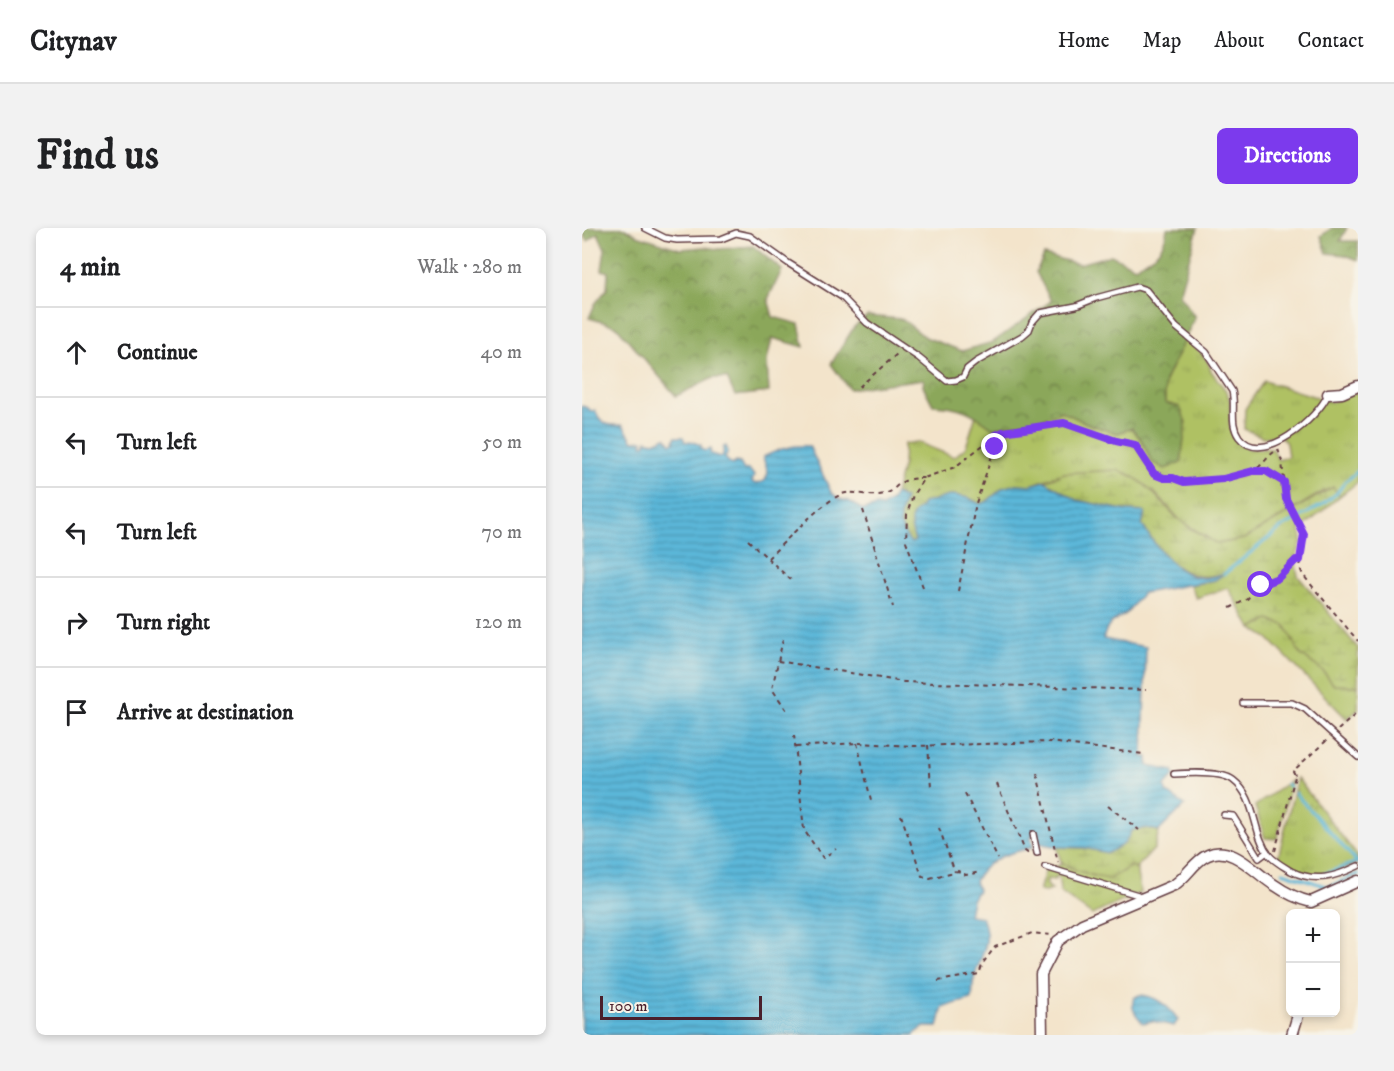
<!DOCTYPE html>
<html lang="en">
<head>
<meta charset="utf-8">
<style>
  :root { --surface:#fff; --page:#f2f2f2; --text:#202124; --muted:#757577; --line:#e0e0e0; --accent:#7c3aed }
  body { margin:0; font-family:"IM FELL DW Pica",serif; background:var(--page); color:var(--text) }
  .controls { position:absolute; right:18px; bottom:18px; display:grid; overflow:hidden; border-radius:9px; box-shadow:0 3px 9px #0003 }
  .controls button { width:54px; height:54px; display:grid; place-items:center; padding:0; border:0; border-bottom:2px solid var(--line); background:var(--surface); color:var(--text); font:30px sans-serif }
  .scale { position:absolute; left:18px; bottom:15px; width:162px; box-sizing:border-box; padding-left:6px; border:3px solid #4a1f2b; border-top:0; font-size:16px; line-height:21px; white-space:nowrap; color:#4a1f2b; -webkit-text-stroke:4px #f7f3e8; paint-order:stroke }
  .stop { position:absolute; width:18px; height:18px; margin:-14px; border:4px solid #7c3aed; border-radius:50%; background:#fff }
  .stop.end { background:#7c3aed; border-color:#fff; box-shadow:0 2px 6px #0008 }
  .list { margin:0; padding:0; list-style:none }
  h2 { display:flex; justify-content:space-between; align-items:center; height:78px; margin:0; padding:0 24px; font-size:26px }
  h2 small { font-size:20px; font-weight:400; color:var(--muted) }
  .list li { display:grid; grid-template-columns:39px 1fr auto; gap:18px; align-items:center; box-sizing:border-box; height:90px; padding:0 24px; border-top:2px solid var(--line) }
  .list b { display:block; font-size:22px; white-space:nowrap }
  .list em { font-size:20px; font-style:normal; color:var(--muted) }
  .icon { flex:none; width:33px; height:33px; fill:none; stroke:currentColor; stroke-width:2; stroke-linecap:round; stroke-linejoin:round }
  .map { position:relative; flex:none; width:776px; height:807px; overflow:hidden; border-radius:9px }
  header { display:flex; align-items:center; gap:36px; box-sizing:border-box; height:84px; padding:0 30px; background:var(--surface); border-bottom:2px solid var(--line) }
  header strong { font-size:28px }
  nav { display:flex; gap:33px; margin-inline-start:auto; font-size:21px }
  .intro { display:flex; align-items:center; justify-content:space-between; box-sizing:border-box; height:144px; padding:0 36px }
  h1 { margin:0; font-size:42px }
  .button { padding:15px 27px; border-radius:9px; background:var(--accent); color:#fff; font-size:21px; font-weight:700 }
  main { display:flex; gap:36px; padding:0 36px }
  aside { flex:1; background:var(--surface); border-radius:9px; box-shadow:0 3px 9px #0003 }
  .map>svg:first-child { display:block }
  .grass { fill:url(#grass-tufts); stroke:#7c7048; stroke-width:1.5 }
  .forest { fill:url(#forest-crowns); stroke:#6a6342; stroke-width:1.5 }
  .wetland { fill:url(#wetland-marsh); stroke:#7c7048; stroke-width:1.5 }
  .water { fill:url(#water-rules); stroke:#526b82; stroke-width:1.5 }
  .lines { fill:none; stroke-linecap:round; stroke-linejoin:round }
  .stream { stroke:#5bb7d9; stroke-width:3 }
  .service-casing { stroke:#633d43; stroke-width:8 }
  .minor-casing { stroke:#633d43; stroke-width:13 }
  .path { stroke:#633d43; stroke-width:2; stroke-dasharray:4.5 4.5; stroke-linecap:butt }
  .service { stroke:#fff; stroke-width:5 }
  .minor { stroke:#fff; stroke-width:10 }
  .route { stroke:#7c3aed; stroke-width:8 }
</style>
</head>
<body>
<header>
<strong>Citynav</strong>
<nav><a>Home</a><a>Map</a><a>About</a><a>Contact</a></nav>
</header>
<div class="intro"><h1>Find us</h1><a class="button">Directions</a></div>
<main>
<aside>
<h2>4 min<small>Walk · 280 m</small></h2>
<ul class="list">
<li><svg class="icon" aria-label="ahead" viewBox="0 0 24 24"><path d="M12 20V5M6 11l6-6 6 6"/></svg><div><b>Continue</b></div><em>40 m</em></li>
<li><svg class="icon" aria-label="left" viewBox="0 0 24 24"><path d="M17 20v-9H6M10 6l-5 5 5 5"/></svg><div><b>Turn left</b></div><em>50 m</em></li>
<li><svg class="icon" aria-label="left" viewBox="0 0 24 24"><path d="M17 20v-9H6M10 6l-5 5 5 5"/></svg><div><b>Turn left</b></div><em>70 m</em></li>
<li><svg class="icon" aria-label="right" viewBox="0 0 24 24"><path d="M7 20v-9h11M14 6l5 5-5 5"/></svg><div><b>Turn right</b></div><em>120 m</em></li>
<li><svg class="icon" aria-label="arrive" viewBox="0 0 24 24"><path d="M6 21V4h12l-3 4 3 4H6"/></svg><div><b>Arrive at destination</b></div></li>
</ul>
</aside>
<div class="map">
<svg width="776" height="807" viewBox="0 0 776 807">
  <defs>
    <pattern id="grass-tufts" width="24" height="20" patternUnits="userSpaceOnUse" patternTransform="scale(1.5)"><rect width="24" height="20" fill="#afc164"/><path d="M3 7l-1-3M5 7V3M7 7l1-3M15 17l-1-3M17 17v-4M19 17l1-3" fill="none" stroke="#98a557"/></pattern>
    <pattern id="forest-crowns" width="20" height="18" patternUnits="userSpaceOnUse" patternTransform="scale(1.5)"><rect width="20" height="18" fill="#8ba75a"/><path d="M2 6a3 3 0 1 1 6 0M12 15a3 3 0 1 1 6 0" fill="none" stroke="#74874b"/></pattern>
    <pattern id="wetland-marsh" width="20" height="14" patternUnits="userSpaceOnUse" patternTransform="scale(1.5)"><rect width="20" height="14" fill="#afc164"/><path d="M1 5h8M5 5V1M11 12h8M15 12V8" fill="none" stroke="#98a557"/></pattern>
    <pattern id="water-rules" width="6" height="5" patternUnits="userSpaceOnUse" patternTransform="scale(1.5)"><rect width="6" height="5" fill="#5bb7d9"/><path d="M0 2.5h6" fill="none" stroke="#4d94b0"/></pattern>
  </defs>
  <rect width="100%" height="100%" fill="#f7f3e8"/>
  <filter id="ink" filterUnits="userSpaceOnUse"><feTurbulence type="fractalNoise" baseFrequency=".0167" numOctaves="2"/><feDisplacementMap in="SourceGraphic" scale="12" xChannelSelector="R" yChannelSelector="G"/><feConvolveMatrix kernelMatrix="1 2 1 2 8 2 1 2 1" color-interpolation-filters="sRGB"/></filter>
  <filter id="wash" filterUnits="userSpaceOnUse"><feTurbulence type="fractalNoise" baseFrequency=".008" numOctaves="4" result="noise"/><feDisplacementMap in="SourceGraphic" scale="24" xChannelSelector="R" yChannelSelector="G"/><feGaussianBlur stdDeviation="1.35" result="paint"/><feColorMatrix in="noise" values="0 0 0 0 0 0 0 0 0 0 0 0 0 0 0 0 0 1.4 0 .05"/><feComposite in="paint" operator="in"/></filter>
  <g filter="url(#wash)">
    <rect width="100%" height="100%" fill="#f3e4cb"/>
    <g class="grass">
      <path d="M602,112L619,124L626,134L629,143L645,164L648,173V201L653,211L666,221H691L696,232L706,229L704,215L698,208L681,209L662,201L663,181L682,153L750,174L776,164V254L758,268L751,260L742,263L662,311L635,316L599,293L572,264L482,245L449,257L434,256L421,260L404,274L398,276L387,270L371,267L341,275L329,296L333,313L329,315C320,304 312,290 321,276L318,267L313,266L321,236L322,216L335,214L372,229L384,219L394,187L411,200L461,191L479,182L509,197L536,205L550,200L560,213L570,234L583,175V153Z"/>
      <polygon points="687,392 703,397 718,426 741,443 752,457 776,458 776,482 765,491 686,410 669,400"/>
      <path d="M715,550L776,629V636C739,651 730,651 696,630Z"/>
      <polygon points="710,552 695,611 683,610 673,578"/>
      <path d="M479,634C484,637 511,649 516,649C527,650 541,644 549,637L552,640L555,639C554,649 558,655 558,665L510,687L478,664L477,649L474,648L473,652L465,651V657L470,662L463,664L457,663L465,637L473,639L478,637Z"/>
    </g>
    <g class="forest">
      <polygon points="0,0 43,0 55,7 98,21 122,19 137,21 171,18 200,42 186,71 191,89 217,96 222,119 190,110 185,133 187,164 153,168 145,150 131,150 94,168 34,98 7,90 13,76 25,61 26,44 20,42 23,21 16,5 6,13 0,5"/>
      <path d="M585,0H616L597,66L613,89L583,153V175L598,179L604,194L599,235L583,241L570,234L560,213L550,200L536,205L509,197L479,183L461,191L411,200C390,184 378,178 351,177L341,158L342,151L267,161L249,136L272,99L285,88L320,91L343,109L380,123L411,114L469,73L454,44L462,27L497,36L529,27L553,39C571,29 583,22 585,0Z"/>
      <polygon points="750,0 765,0 758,13 776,13 776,32 763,27 745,25 739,8"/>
    </g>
    <g class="wetland">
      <path d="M536,242C566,252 576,273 599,293C609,302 624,309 635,316L662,311L751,259L758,268L718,302L720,312L713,333L716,348L776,420V458L752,457L741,443L718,426L703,397L687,392L669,400L646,360L614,370L608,357L633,352L634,347C600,356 576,322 560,297L563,284L545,283L495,272L463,253L482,245Z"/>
      <path d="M565,600L577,603L572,621L555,639L552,640L549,638L528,651C519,650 484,641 479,633C477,629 476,623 475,619L502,620L526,625L550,602Z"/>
    </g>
    <g class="water">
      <path d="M0,178L6,180L10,184L13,182C19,197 26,198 41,197L51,213L61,212L60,217H63L65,212L72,214L84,209L89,216L92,214L93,209H101L103,214L108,213L119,217L118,218L122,223L129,221L128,225L138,229L141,227V219L144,218L146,223L143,230L150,237L154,234L158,235L162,242L167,241L172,248L170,254L174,256L183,253L186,245L181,229C198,221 208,217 227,218L249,264L257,271L267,273L281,282L295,278L300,279L309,273L313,266L323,271C316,292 314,295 329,315L333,313C331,306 326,294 331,287C334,281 339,282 341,275L371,267L387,270L398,276L404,274L421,260L434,256L449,257L463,253L495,272L545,283L563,284L560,297C572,316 597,351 623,350C629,349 636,347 642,346L633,352L561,365C556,370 553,374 549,380C540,393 527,388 521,411L564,419L561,529H566V538L591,543L592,548L583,558L584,564L603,577L577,603L565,600L550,602L542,616L526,625L502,620L475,619L457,615L453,606L449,608L451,619C444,622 439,622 432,624C415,629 401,637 393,653L396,662L390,672L387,687L400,689C411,717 398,726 392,751C390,757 391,765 390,771L361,779L356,799H342L331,807H0Z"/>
      <path d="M557,767C573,767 588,779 596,792L592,798L570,793L561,795C554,787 548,781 552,770Z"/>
    </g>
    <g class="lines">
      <g class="stream">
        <polyline points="642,346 699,300 740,277 755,265 763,254 776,243"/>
        <polyline points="705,556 708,559"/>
        <polyline points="713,565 775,634 742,646"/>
        <polyline points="701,644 746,659 776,646"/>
      </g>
    </g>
  </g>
  <g filter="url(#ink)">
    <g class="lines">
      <g class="service-casing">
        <g id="service">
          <path d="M63,0L83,10L95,12L139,11L154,5L168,8L206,35L260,69L285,95L337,130L365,153L374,152L381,149L385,141L394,134L440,108L447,102L450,94L458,85L494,78L514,70L555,59L564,62L594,99L624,124L650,163C654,178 647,195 657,209C680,240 737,189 746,166"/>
          <polyline points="661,475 710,475 723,481 776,529"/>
          <path d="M592,546C607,545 639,543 651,552C675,570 670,605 687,627C693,634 701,638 709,643C733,655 753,649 776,638"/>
          <polyline points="642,587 651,588 677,630 685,624"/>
          <polyline points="451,606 455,625"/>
          <polyline points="463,639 556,667 558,670"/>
        </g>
      </g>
      <g class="minor-casing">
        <g id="minor">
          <polyline points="746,166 760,165 776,158"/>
          <path d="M460,807L459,746L476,713L500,696L592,657C606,648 612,633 626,627C650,616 673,645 691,656C701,663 716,671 729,674L776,653"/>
          <polyline points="710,807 717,784"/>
        </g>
      </g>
      <g class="path">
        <polyline points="277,159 315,126"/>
        <polyline points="696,221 700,234 704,271 722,305 718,340 721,347 776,413"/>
        <polyline points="672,243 690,245 702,254"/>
        <polyline points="281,282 311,379"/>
        <polyline points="166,312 210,353"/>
        <path d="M186,330C202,315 245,268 264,265C278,263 290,271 305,265C310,264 312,260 316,257C323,251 333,250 342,250"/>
        <path d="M341,359L324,313L325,286L331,267L342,250L373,239L414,207L421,204L482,196L535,213L553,217L572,246C594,256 648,255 671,243C679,239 685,229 692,224"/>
        <polyline points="376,363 394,275 413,219 414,209"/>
        <polyline points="648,380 664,372 679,357 689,351 696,349 714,332 719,332"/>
        <polyline points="201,411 190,461 206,484"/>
        <polyline points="196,433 322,454 564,462"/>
        <polyline points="756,502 776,484"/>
        <polyline points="212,507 222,602 241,630 254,621"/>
        <polyline points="275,515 290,576"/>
        <polyline points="346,517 349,559"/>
        <polyline points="214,519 275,515 332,518 468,514 561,526"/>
        <polyline points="455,546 476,634"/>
        <polyline points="713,547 711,543 745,512"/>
        <polyline points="415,556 443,623 447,626"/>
        <polyline points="383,566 416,631"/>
        <polyline points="526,578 557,602"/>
        <polyline points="319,587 340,648 348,650 376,643 384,647 398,644"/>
        <polyline points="357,600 373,644"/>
        <polyline points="693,623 714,545"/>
        <polyline points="356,753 397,746 401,735 413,719 450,705 469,707"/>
      </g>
      <use href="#service" class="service"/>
      <use href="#minor" class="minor"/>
    </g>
  </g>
  <g class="lines" filter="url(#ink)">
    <polyline class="route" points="413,219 414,207 421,204 482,195 534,213 553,217 572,246 582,250 591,250 602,254 641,251 671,243 684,243 702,254 704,271 722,306 718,332 714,332 696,350 679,357"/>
  </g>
</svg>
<div class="controls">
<button>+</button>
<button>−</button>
</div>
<div class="scale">100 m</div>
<div class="stop" style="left:679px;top:357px"></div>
<div class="stop end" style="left:413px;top:219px"></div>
</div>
</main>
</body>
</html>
